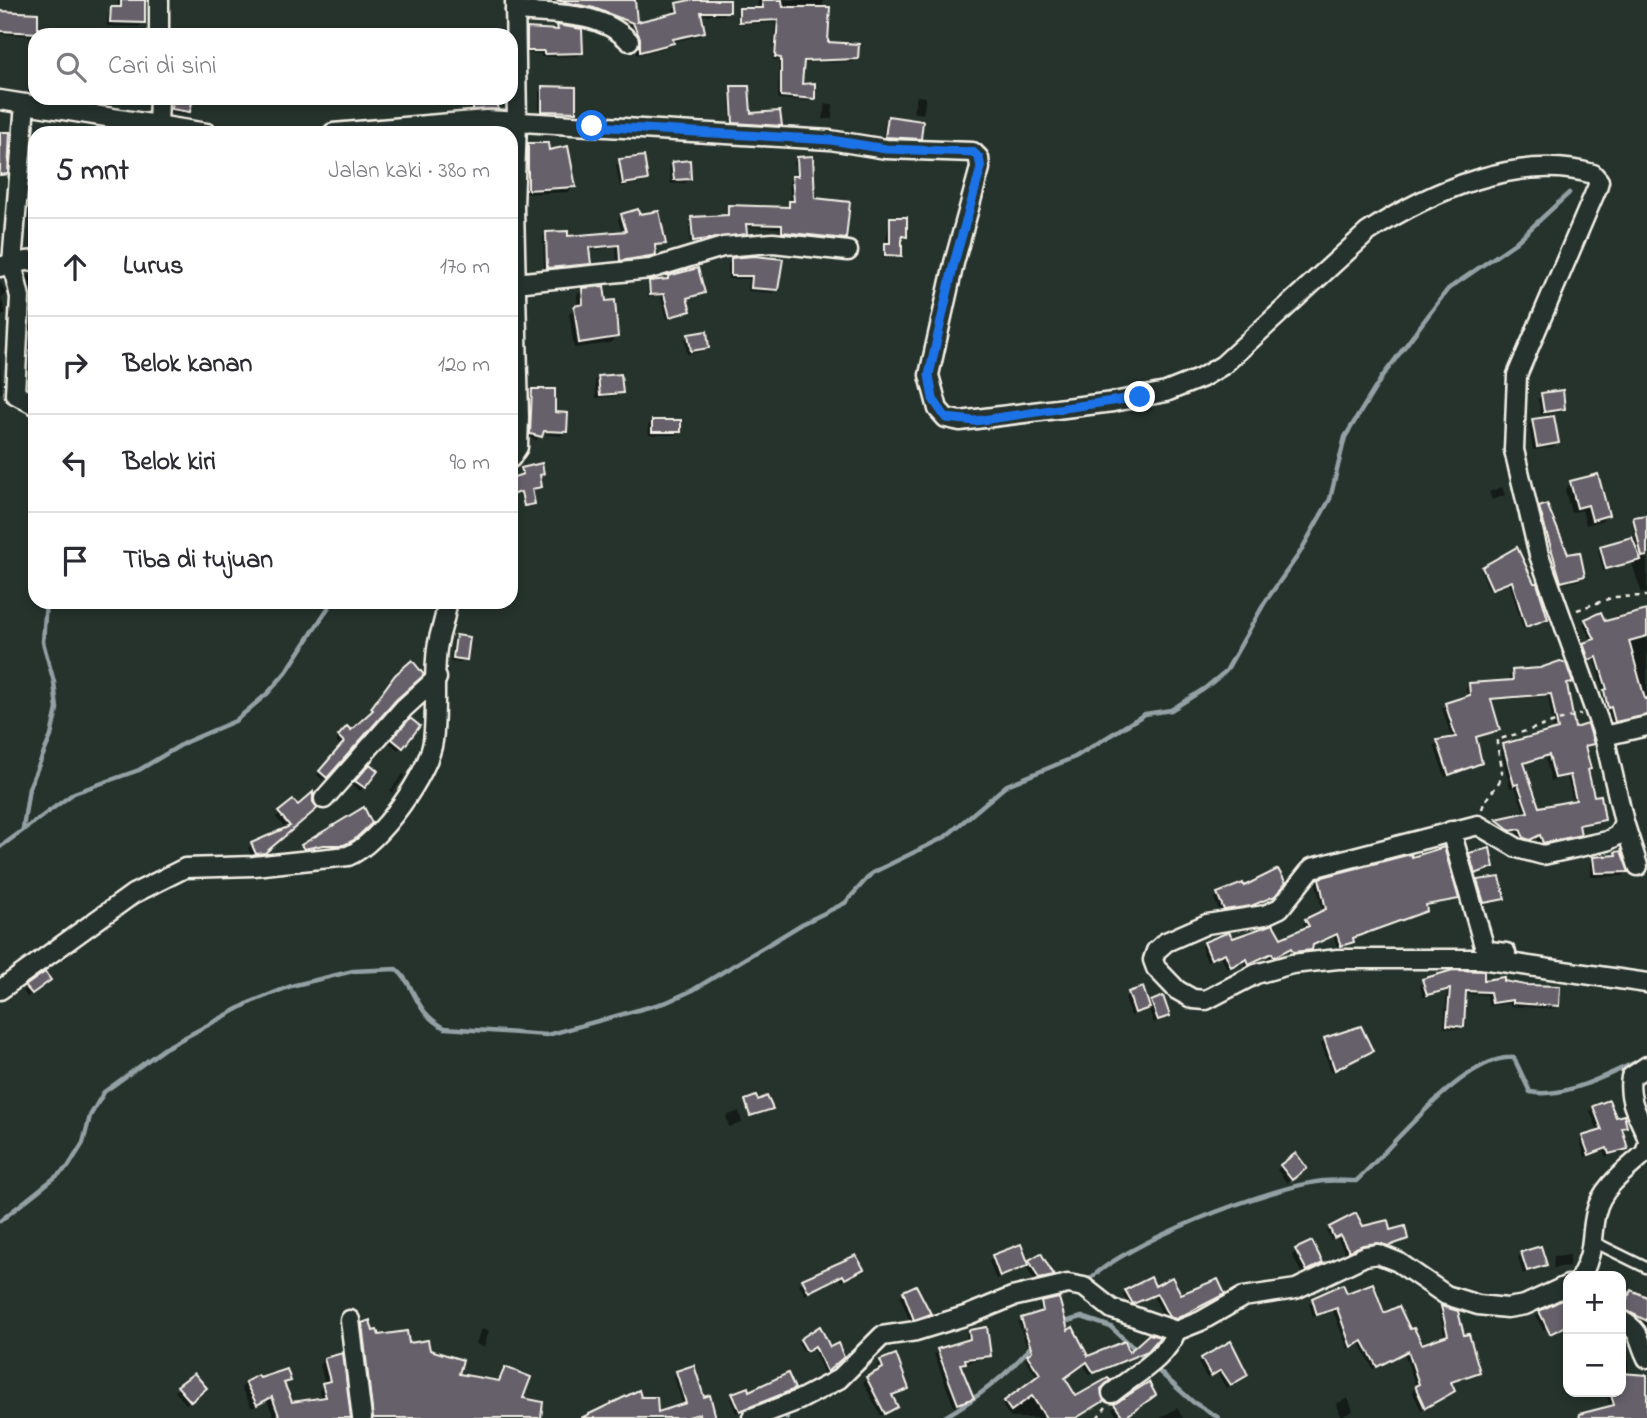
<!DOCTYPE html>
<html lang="id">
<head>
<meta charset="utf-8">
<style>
  :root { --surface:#fff; --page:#f2f2f3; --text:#2b2b33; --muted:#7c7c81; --line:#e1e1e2 }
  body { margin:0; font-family:"Indie Flower",sans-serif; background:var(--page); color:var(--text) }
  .controls { position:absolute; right:21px; bottom:21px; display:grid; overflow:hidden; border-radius:14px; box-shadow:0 4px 10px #0003 }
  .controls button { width:63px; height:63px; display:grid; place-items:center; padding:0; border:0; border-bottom:2px solid var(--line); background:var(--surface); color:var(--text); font:35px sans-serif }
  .stop { position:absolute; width:21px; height:21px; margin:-16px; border:5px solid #1a73e8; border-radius:50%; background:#fff }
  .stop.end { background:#1a73e8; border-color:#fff; box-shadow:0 2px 7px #0008 }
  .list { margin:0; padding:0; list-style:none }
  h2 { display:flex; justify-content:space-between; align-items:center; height:91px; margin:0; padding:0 28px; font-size:30px }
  h2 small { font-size:23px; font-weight:400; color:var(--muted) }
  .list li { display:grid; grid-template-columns:46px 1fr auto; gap:21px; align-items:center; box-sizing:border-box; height:98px; padding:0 28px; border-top:2px solid var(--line) }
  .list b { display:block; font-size:26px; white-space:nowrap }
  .list em { font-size:23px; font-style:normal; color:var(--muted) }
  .icon { flex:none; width:38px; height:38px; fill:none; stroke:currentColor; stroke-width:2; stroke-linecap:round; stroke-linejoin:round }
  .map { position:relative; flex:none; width:1647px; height:1418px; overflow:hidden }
  .search { position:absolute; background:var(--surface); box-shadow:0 4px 10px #0003; left:28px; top:28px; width:490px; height:77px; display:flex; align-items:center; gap:18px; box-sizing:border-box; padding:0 24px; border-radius:21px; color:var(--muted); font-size:26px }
  .panel { position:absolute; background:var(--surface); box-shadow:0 4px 10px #0003; left:28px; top:126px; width:490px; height:483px; border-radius:21px }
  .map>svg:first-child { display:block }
  .shadow { fill:#0007; fill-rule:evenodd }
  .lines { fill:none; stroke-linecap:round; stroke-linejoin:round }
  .stream { stroke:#93a0a4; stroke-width:4.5 }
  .building { fill:#66616b; stroke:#f4f1e8; stroke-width:2; fill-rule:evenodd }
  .lane-casing { stroke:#f4f1e8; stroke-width:14 }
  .street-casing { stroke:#f4f1e8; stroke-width:23 }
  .path { stroke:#f4f1e8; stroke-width:2.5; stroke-dasharray:5 5; stroke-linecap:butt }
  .lane { stroke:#26332d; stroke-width:9 }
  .street { stroke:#26332d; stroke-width:18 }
  .route { stroke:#1a73e8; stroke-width:9 }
</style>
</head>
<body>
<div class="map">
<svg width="1647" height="1418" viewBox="0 0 1647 1418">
  <rect width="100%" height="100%" fill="#26332d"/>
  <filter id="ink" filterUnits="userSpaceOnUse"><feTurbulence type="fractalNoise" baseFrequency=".0143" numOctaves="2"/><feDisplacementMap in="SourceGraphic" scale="14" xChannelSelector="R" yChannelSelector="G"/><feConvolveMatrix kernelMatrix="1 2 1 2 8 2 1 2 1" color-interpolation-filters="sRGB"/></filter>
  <g filter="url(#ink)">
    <g class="shadow">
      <polygon points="118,0 143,0 143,23 139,27 107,26 108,13 118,9"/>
      <polygon points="538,0 609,0 636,25 674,14 673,9 677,5 699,0 728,0 728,11 724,15 699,15 703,32 699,36 672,42 668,47 637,55 637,42 629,27 589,11 539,4"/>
      <polygon points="758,0 823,0 826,44 856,58 853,62 802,63 801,86 813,98 810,101 778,99 779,60 773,60 775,23 737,24 737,13 740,9 757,10"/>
      <polygon points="0,13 36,32 32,36 0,34"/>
      <polygon points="558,27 581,52 578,56 541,57 541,54 525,53 524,33 528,30 555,30"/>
      <polygon points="543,88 574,111 570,115 539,114 539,92"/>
      <polygon points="732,88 749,115 780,125 777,128 731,125 729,91"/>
      <polygon points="917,96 926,97 923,114 913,112"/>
      <polygon points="42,98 83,98 80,104"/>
      <polygon points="170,98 191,98 189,111 185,115 168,112"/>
      <polygon points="468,98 496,98 497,109 491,114 469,115"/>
      <polygon points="825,104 833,104 832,119 823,119"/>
      <polygon points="889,118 919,138 915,142 882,141 885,122"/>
      <polygon points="35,138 35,173 28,172 31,142"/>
      <polygon points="528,145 547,152 574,186 569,192 523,194 523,150"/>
      <polygon points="798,158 813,200 845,239 841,242 779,235 780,228 744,227 745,233 742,237 690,243 689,222 692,219 726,217 729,207 786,208 791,202 789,181 795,178 794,162"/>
      <polygon points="620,161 646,179 642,183 620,187 616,165"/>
      <polygon points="673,163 689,179 686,183 671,184 669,167"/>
      <polygon points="622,215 665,243 654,248 650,258 617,263 616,247 587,251 589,263 585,267 544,271 543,237 547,233 566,238 622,233 618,219"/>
      <polygon points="890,218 905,236 900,239 897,258 883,258"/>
      <polygon points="731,260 777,289 773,293 748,291 749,279 728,279 728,264"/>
      <polygon points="27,276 35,276 35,295 27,295 24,280"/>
      <polygon points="669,277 703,293 686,300 689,311 686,314 667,319 661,296 648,297 647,285"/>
      <polygon points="0,281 6,294 1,298 6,313 0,317"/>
      <polygon points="583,289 604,303 616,337 610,343 574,348 569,313 578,307 577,295"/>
      <polygon points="34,321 35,321 35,389 30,325"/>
      <polygon points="689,336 708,347 704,351 687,354 685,340"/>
      <polygon points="0,352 2,392 0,394"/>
      <polygon points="599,377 621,392 617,396 596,398 595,381"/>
      <polygon points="532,391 565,432 561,436 541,434 537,440 527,438 528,395"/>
      <polygon points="1542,395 1564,409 1560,412 1541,415 1538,399"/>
      <polygon points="1533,421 1557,443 1553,447 1533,450 1529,425"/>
      <polygon points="652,422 679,431 675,435 649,435 648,426"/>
      <polygon points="522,470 543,474 540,487 531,490 530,499 521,500 519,493 511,496 511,481 521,477"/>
      <polygon points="1571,483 1607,515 1601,521 1586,525 1582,510 1571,513 1565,489"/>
      <polygon points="1502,487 1505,495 1492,500 1489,492"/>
      <polygon points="1540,509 1567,556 1583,576 1580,580 1557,585 1536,513"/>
      <polygon points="1647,516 1647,592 1642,594 1632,563 1603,571 1598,550 1635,538 1632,522"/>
      <polygon points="1516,550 1546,619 1523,629 1509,582 1489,590 1481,571"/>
      <polygon points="1647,611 1647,714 1611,724 1607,709 1604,710 1601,695 1604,692 1594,659 1585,662 1580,648 1592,642 1583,624 1586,620 1604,623"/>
      <polygon points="457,637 465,659 461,663 450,662 453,641"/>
      <path d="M1512,672L1571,682L1566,686L1574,730L1592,744L1584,748L1586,772L1593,798L1603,820L1577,827L1579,834L1576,838L1540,846L1536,838L1521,841L1516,831L1506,834L1494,824L1525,814L1515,787L1510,788L1501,749L1554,731L1548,696L1490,701L1498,729L1474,738L1480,762L1445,777L1434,745L1452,739L1442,708L1467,698L1466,688L1470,685L1510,682L1509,676ZM1545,757L1551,781L1567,777L1573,802L1538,809L1523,764Z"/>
      <polygon points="392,680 392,701 323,780 317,775 342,747 336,741 347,728 351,732 371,714 369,713"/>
      <polygon points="411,720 402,746 398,750 390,743"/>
      <polygon points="370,767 376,771 360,791 353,785"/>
      <polygon points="403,774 405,775 392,793 390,791"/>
      <polygon points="293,802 297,807 312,812 260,857 252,857 248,848 252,844 286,830 276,817"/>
      <polygon points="344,820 366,826 339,848 298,850"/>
      <polygon points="1470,854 1492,867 1471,877 1466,858"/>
      <polygon points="1616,854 1627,872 1623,876 1591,877 1590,862 1594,858"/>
      <polygon points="1319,880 1457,898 1424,907 1422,914 1352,940 1349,945 1338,949 1333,936 1311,946 1309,952 1290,955 1288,950 1270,959 1268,956 1245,966 1243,961 1227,969 1221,956 1207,961 1201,947 1205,943 1232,940 1253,930 1256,935 1280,940 1306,929 1303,924 1306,920 1323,913 1316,883"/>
      <polygon points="1478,882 1503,899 1480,906 1474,885"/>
      <polygon points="1243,888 1274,894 1246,909 1220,913 1214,898"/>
      <polygon points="1423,981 1503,983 1557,1006 1554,1009 1510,1006 1510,1003 1489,1006 1487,995 1464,994 1462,1026 1459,1029 1444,1028 1447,991 1423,997 1420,985"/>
      <polygon points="45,984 27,997 23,991 26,987"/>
      <polygon points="1129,994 1147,1007 1152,1002 1168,1015 1154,1023 1148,1007 1131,1016 1125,998"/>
      <polygon points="1325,1040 1371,1051 1331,1072 1321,1043"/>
      <polygon points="1594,1108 1625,1126 1621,1131 1626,1149 1622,1152 1606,1157 1604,1151 1585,1157 1580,1141 1599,1133 1590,1111"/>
      <polygon points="739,1111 742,1123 729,1127 726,1116"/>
      <polygon points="1281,1166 1301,1172 1287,1183 1277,1170"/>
      <polygon points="1330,1228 1389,1232 1406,1238 1384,1248 1373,1245 1345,1253 1337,1237 1331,1240 1327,1231"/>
      <polygon points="1296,1251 1321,1263 1302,1274 1292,1255"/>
      <polygon points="1522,1254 1545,1264 1523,1274 1518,1257"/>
      <polygon points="1570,1255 1569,1266 1553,1268 1554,1256"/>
      <polygon points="1040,1256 1051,1275 1035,1282 1026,1266 996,1279 989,1261 993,1257 1027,1264"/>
      <polygon points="862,1269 841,1281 839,1277 805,1295 799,1284 803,1281"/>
      <polygon points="1154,1289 1180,1296 1223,1294 1171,1322 1166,1320 1153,1296 1131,1307 1123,1295 1126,1291"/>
      <polygon points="904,1292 929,1314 925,1318 910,1322 900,1296"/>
      <polygon points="1631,1292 1647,1299 1647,1326 1621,1313"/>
      <polygon points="1346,1295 1409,1332 1421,1346 1445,1338 1439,1311 1442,1308 1478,1372 1449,1384 1450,1394 1421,1410 1412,1391 1416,1387 1404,1353 1373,1369 1360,1343 1348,1349 1333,1311 1313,1317 1309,1303 1313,1300"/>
      <polygon points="1568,1299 1568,1316 1543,1330 1536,1316"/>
      <polygon points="1042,1303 1087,1358 1129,1355 1157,1338 1143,1353 1090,1375 1083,1364 1063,1378 1072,1418 1011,1418 1002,1405 1038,1378 1025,1359 1030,1355 1018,1322 1040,1313 1039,1307"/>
      <polygon points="363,1324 378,1337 428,1351 457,1376 498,1382 505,1369 520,1399 539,1418 370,1418 360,1327"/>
      <polygon points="481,1329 489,1331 484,1347 476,1344"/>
      <polygon points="970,1331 989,1355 960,1366 972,1397 954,1407 934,1354 967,1341 966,1335"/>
      <polygon points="801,1340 829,1349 842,1357 824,1374 812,1347 804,1352 798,1343"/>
      <polygon points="1231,1343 1242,1378 1226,1388 1217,1372 1207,1378 1198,1363"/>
      <polygon points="1621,1356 1628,1356 1628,1375 1647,1377 1647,1418 1580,1418 1611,1408 1606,1392 1621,1392"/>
      <polygon points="325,1359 348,1418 274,1418 267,1400 252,1408 241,1388 246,1383 259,1381 289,1380 283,1386 291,1404 321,1399 319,1390 325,1385 320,1364"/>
      <polygon points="881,1362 907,1388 891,1397 896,1407 881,1416 863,1382 880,1371 877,1366"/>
      <polygon points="677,1373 703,1399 714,1418 697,1418 696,1415 592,1418 640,1399 656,1414 683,1406 674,1376"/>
      <polygon points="1149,1384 1151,1398 1124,1418 1119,1418 1112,1409"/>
      <polygon points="179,1388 201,1392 186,1404 175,1391"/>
      <polygon points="793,1389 736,1413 730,1398 733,1395"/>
      <polygon points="1348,1398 1353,1411 1341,1417 1336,1404"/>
      <polygon points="1177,1408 1183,1418 1161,1418 1162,1417"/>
    </g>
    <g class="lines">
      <g class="stream">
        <polyline points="23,828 29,788 51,736 57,709 54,682 43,642 46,602"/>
        <polyline points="0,847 74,793 139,770 186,742 235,721 268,693 287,671 332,602"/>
        <path d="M0,1221L68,1167L83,1143L90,1116L104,1092L165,1048L251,1002L291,986L353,971L396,969C417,986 413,1012 445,1028L547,1035L667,1002L693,990L802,924L845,903L872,873L945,837L1007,785L1075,757L1145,714L1171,710L1204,689L1226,671L1265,602L1299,554L1330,499L1345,437L1382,377L1448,289L1515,243L1569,193"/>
        <path d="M1086,1283C1122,1243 1269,1187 1323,1181C1334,1180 1345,1181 1356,1181C1389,1151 1466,1052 1514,1058L1530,1092C1567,1099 1609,1073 1643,1059"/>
        <polyline points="1060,1323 1082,1317 1111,1327 1148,1361"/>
        <polyline points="1154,1367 1193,1402 1219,1418"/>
        <polyline points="859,1371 868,1365 877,1352"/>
        <polyline points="787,1418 786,1414 791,1411"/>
        <path d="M943,1418C977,1398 1011,1373 1034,1342"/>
      </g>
    </g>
    <g class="building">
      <polygon points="121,0 145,0 145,23 110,22 111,7 121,7"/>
      <polygon points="555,0 635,0 637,22 678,12 676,3 690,0 730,0 730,12 701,12 705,32 673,39 674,43 640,52 640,38 633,23 594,8"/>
      <polygon points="762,0 782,0 783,7 830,7 828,42 859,44 858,59 804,61 802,84 815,83 815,99 781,96 781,58 775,57 778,20 739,22 739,8 763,8"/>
      <polygon points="0,11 38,13 38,33 0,31"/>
      <polygon points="557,25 582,29 583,53 544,54 544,51 527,51 527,28 558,30"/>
      <polygon points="542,86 576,87 576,112 542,111"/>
      <polygon points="731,86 749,86 751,113 780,111 782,126 733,123"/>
      <polygon points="173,98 193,98 190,112 171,109"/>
      <polygon points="473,98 498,98 498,109 473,110"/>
      <polygon points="888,116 923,121 921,139 885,137"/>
      <polygon points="0,132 10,132 8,174 0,175"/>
      <polygon points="528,143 548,143 549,150 568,146 576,187 528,190"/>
      <polygon points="644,156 648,180 623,184 619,159"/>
      <polygon points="813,156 815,198 850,202 846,239 782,232 782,225 746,224 747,234 693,241 691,217 728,215 728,205 789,207 789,201 794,201 792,176 798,176 797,157"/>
      <polygon points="690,160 691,179 674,180 672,162"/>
      <polygon points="638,209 639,214 659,211 666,244 655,245 656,255 620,261 619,245 589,248 591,264 547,268 546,232 568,231 568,236 626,231 621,214"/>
      <polygon points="890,217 907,217 907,237 902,236 902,256 885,255 885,243 890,243"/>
      <polygon points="754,256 783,259 778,290 751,288 752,276 731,276 731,258"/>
      <polygon points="698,268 705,293 687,298 691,311 670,317 664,294 650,295 649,281 668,279 668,276"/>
      <polygon points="604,286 606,301 615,300 618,337 579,343 574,306 583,304 582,288"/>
      <polygon points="707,331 709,348 691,351 688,334"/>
      <polygon points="621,374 623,393 600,395 598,376"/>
      <polygon points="532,389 555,389 555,412 568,413 567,432 544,431 542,437 530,434"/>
      <polygon points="1563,390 1565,409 1544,412 1541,393"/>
      <polygon points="1554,416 1559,443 1537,447 1532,419"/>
      <rect x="652" y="420" width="29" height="12"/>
      <polygon points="542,463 544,474 540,475 542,487 532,489 535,504 524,506 521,492 511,495 511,478 523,474 521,468"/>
      <polygon points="1598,474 1609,515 1592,520 1588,505 1577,508 1570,481"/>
      <polygon points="1547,504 1568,554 1580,552 1585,576 1561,582 1539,507"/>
      <polygon points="1647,515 1647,556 1642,557 1633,517"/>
      <polygon points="1632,537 1641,560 1606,569 1600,546"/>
      <polygon points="1517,547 1534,583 1537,583 1548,619 1526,627 1512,581 1492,589 1482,567"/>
      <polygon points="1647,610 1647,636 1629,641 1645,699 1647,698 1647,715 1615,722 1611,707 1608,708 1604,690 1607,689 1597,657 1589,660 1583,643 1595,639 1585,619 1601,612 1605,621"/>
      <polygon points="456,635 470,637 467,660 453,658"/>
      <polygon points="412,660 424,675 396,700 327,778 319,771 344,742 338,736 347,726 351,730 373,710 371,708 395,675"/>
      <path d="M1560,661L1566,663L1573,683L1567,684L1575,728L1588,724L1594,744L1585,746L1591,769L1588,770L1594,796L1601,795L1605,820L1579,825L1581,835L1543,843L1540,835L1530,840L1524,838L1520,829L1511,831L1496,819L1528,812L1518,784L1514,785L1503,744L1558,729L1551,694L1491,699L1500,730L1476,737L1482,763L1449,775L1437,740L1456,737L1445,703L1470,695L1469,683L1513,680L1512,670L1540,668ZM1549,755L1555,778L1570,775L1576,800L1539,807L1524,763Z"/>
      <polygon points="410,718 420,726 403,748 392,739"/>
      <polygon points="370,764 378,771 365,788 355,781"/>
      <polygon points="313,792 313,802 318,808 265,853 256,854 251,843 290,826 278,812 293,800 298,805"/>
      <polygon points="364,807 372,823 354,840 344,845 323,845 304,849 301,845"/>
      <polygon points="1444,847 1459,899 1426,905 1427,911 1353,938 1354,942 1341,946 1337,934 1313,945 1312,950 1293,952 1291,948 1274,957 1272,953 1249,964 1247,959 1231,967 1225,953 1211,959 1204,942 1229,932 1233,938 1273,924 1281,938 1309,926 1305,919 1326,909 1319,878 1411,854 1412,857"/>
      <polygon points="1490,848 1494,867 1475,874 1469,853"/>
      <polygon points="1621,851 1629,872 1595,873 1593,857 1616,855 1615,852"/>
      <polygon points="1278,869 1286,883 1275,896 1251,906 1224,910 1217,893 1243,883 1244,886"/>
      <polygon points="1500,877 1505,899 1484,903 1477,880"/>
      <polygon points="1453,970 1484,971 1484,980 1504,977 1504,981 1525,985 1560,986 1559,1006 1513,1003 1513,1000 1492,1003 1490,992 1466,991 1464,1027 1447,1025 1450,989 1427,995 1422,979"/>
      <polygon points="45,972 51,980 32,994 25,986"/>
      <polygon points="1143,987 1150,1008 1135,1013 1128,992"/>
      <polygon points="1163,996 1170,1016 1158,1020 1151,1001"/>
      <polygon points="1361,1026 1373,1051 1335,1070 1324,1038"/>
      <polygon points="756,1096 758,1100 767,1096 773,1109 750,1116 745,1100"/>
      <polygon points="1609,1100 1616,1117 1624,1115 1627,1127 1622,1128 1628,1149 1609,1154 1607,1148 1589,1155 1582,1136 1602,1130 1593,1106"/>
      <polygon points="1296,1153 1307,1168 1292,1180 1280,1165"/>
      <polygon points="1356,1213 1363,1226 1388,1220 1390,1230 1405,1226 1408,1239 1389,1246 1377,1243 1363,1245 1349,1251 1340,1235 1334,1238 1329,1227"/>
      <polygon points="1312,1241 1323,1263 1307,1271 1295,1249"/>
      <polygon points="1021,1244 1029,1265 1000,1277 992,1255"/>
      <polygon points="1541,1246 1547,1265 1527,1271 1521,1252"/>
      <polygon points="1041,1253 1054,1276 1039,1279 1029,1260"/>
      <polygon points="856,1255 864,1269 845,1279 843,1275 809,1292 802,1279"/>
      <polygon points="1151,1277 1155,1286 1172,1277 1181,1294 1218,1279 1225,1294 1176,1319 1169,1317 1157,1294 1133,1304 1125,1290"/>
      <polygon points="1373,1283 1384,1313 1399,1306 1410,1329 1414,1328 1422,1344 1448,1335 1441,1306 1458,1311 1464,1335 1469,1334 1480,1372 1451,1382 1455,1391 1425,1408 1415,1386 1419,1384 1408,1351 1377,1367 1363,1341 1351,1347 1337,1308 1317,1315 1312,1298 1343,1284 1347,1293"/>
      <polygon points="916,1285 931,1314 914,1320 903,1291"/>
      <polygon points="1631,1290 1647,1297 1647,1321 1623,1309"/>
      <polygon points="1568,1297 1568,1325 1550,1334 1539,1311"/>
      <polygon points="1059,1298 1068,1330 1073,1327 1088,1356 1125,1341 1129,1352 1149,1334 1160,1337 1148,1351 1094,1373 1087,1362 1065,1378 1076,1396 1108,1378 1110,1380 1101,1389 1104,1401 1076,1418 1046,1418 1032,1396 1011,1411 1004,1401 1040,1374 1027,1355 1032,1351 1021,1318 1043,1311 1041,1302"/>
      <polygon points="370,1320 373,1331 377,1330 379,1335 407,1331 409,1343 428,1340 430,1350 463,1360 459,1374 499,1381 505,1367 531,1377 523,1398 543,1402 541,1418 373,1418 362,1323"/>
      <polygon points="820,1326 830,1347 838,1343 844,1357 827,1372 815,1346 807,1351 800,1339"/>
      <polygon points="987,1327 991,1356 965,1359 966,1363 960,1364 974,1398 958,1404 937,1349 970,1339 969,1330"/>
      <polygon points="1231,1341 1248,1375 1231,1385 1221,1370 1211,1376 1201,1358"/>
      <polygon points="343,1353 351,1418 280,1418 272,1397 257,1405 245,1382 258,1375 260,1378 287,1369 291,1381 284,1383 292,1402 326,1397 322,1383 330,1381 324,1358"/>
      <polygon points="896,1354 909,1389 892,1395 898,1407 885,1414 866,1377 883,1368 880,1360"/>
      <polygon points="694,1365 704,1397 710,1395 716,1418 700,1418 699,1414 685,1418 581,1418 639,1390 641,1397 657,1397 658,1412 686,1403 676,1371"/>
      <polygon points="194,1373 207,1388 191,1402 177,1386"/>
      <polygon points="788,1373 795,1389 740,1411 732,1393 748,1387 749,1391"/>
      <polygon points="1621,1373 1647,1375 1647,1418 1580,1418 1579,1414 1614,1405 1610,1392 1621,1392"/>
      <polygon points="1149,1382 1156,1395 1124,1418 1114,1404"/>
    </g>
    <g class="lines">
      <g class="lane-casing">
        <polyline id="lane" points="1594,1242 1647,1268"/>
      </g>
      <g class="street-casing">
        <g id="street">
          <polyline points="159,0 159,35"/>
          <path d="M515,11C553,14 601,11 629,41"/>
          <polyline points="0,100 207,133"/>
          <polyline points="25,104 12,263 35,260"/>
          <polyline points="158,126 159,98"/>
          <path d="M333,133L486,120L830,140L886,149L973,152L979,158L980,168L954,263L929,375L938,409L946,418L960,421L1113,402L1166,392L1201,378L1223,365L1368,232C1429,192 1519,152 1593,174L1599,181L1597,188L1517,375L1514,450L1539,555L1604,736L1624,822L1618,835L1607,841L1543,855L1517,848L1478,825L1312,868L1280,908L1265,915L1207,924L1166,942L1156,951L1153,960L1156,968L1177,990L1193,999L1206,1000L1256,974L1292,964L1338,959H1481L1647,983"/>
          <polyline points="0,267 12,263 20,297 15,394 35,405"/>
          <polyline points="515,283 650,269 723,247 773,243 848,251"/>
          <polyline points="511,458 518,447 519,417 514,207 517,122 515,0"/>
          <polyline points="1604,736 1647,726"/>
          <polyline points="324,799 404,708 437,678"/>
          <polyline points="1624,822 1638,866"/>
          <polyline points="1451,831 1484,946 1489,951 1506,953"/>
          <path d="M0,990L133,894L185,868L254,866L348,856C379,844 429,773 433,741C437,711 433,679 437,649C439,633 446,619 447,602"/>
          <path d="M1647,1066L1631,1077C1627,1101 1639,1116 1647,1137"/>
          <path d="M1581,1276C1595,1251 1590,1237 1596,1212C1602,1186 1628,1169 1646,1152L1647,1146"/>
          <polyline points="350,1320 362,1418"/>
          <path d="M1621,1320C1643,1333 1637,1338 1647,1358"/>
          <path d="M1112,1393C1134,1375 1167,1358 1176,1331"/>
          <polyline points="752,1418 799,1400 839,1379 882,1336 916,1331 968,1315 1012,1297 1068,1284 1084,1287 1112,1309 1176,1331 1201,1321 1243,1297 1296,1289 1365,1256 1378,1254 1398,1262 1446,1295 1478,1305 1507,1308 1525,1305 1568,1285"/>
        </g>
      </g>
      <g class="path">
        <polyline points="1577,610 1614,597 1647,596"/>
        <path d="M1482,809C1486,795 1495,791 1500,780C1506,768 1496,752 1497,740L1581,714"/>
        <polyline points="1097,1418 1106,1407"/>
      </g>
      <use href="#lane" class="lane"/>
      <use href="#street" class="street"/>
    </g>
  </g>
  <g class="lines" filter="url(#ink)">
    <polyline class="route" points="592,126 831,140 886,149 973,152 979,158 981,168 954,263 929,375 933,399 946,418 975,421 1140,397"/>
  </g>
</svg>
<div class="controls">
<button>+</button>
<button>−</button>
</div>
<div class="stop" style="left:592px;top:126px"></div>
<div class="stop end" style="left:1140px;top:397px"></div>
<div class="search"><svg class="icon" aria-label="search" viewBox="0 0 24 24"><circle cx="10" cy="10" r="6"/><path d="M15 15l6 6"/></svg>Cari di sini</div>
<section class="panel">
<h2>5 mnt<small>Jalan kaki · 380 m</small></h2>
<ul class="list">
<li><svg class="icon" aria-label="ahead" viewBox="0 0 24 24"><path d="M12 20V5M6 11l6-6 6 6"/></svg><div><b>Lurus</b></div><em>170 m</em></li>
<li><svg class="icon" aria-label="right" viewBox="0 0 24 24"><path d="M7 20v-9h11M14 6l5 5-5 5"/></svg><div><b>Belok kanan</b></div><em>120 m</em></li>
<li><svg class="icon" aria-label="left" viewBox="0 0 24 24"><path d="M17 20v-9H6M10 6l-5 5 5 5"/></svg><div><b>Belok kiri</b></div><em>90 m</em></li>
<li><svg class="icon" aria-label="arrive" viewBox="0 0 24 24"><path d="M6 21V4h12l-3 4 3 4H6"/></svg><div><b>Tiba di tujuan</b></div></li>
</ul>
</section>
</div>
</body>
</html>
